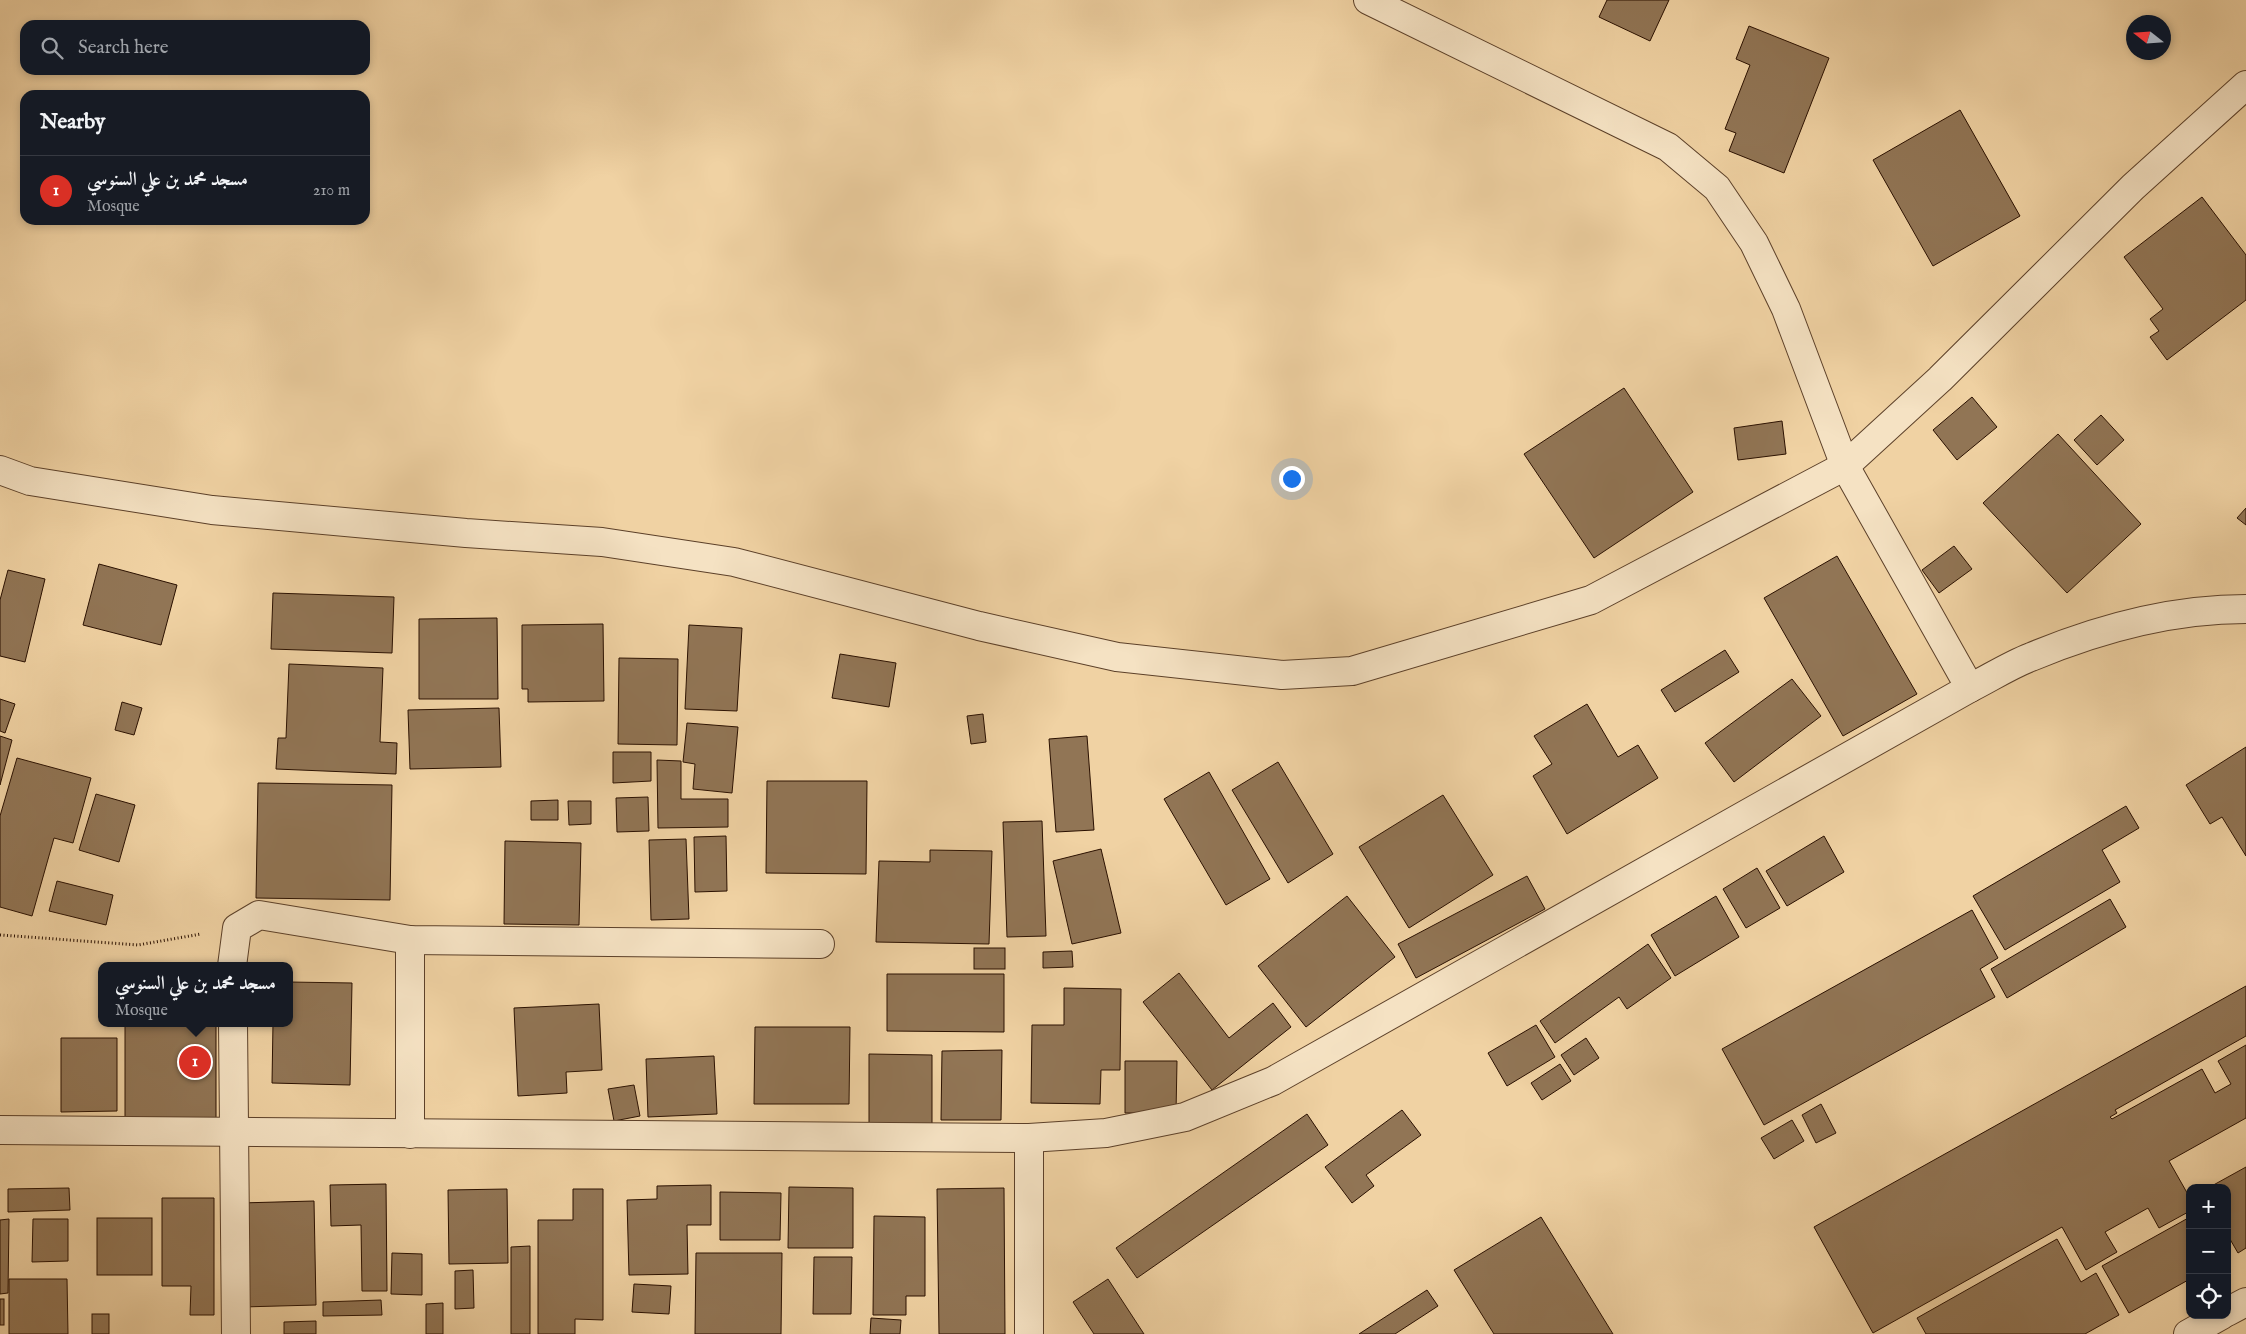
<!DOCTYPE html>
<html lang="en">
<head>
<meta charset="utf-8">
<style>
  :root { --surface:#171b24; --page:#242831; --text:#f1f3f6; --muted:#9ea1a6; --line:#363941; --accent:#d93025 }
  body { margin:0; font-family:"IM FELL English",Amiri,serif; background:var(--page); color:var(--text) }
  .controls { position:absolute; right:15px; bottom:15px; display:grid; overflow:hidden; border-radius:10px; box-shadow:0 2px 8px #0003 }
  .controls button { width:45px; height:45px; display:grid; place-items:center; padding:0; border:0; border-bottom:1px solid var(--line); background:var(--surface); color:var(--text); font:25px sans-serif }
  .compass { position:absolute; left:2126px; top:15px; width:45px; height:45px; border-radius:50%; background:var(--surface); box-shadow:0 2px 8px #0003; rotate:287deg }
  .you { position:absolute; left:1291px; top:478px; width:18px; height:18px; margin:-12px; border:4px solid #fff; border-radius:50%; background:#1a73e8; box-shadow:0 0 0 8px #1a73e833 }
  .badge { display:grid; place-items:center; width:32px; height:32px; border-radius:50%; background:var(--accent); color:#fff; font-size:16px; font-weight:700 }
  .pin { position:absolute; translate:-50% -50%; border:2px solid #fff; box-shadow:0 1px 5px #0006 }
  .popup { position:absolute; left:98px; top:962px; width:195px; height:65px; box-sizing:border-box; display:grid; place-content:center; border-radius:10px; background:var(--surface); filter:drop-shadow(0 1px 4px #0005); font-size:16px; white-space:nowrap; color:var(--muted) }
  .popup b { font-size:19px; color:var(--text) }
  .popup::after { content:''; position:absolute; left:50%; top:100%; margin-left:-10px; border:10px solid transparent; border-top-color:var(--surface) }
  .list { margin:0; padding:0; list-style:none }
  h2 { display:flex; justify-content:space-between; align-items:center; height:65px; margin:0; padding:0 20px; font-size:21px }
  h2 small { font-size:16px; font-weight:400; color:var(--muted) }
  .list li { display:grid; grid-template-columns:32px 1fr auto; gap:15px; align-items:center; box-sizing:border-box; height:70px; padding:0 20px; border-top:1px solid var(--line) }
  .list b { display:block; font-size:19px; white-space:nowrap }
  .list p { margin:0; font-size:16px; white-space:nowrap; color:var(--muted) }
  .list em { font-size:16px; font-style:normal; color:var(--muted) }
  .icon { flex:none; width:28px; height:28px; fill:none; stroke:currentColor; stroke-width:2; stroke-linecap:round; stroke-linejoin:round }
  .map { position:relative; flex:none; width:2246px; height:1334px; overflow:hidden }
  .search { position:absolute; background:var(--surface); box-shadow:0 2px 8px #0003; left:20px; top:20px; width:350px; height:55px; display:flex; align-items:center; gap:12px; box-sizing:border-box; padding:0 18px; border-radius:15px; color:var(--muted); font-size:19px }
  .panel { position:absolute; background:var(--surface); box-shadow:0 2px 8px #0003; left:20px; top:90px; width:350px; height:135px; border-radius:15px }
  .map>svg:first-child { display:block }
  .building { fill:#917555; stroke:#2a1000 }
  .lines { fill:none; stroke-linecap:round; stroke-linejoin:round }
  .street-casing { stroke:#5c4029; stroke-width:30 }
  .path { stroke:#2a1000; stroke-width:3; stroke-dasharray:1 2.5; stroke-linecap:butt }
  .street { stroke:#f5e2c3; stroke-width:28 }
</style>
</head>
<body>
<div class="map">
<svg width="2246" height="1334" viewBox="0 0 2246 1334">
  <rect width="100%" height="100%" fill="#f0d2a3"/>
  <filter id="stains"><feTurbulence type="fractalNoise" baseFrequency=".004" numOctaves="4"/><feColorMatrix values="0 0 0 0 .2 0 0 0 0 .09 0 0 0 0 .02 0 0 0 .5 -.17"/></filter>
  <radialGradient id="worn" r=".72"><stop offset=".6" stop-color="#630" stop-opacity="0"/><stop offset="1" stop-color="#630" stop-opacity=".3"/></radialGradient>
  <g class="building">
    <polygon points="1607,0 1669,0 1650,41 1599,17"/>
    <polygon points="1749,26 1829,58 1784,173 1729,151 1736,133 1725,129 1750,65 1736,59"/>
    <polygon points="1960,110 2020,216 1933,266 1873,160"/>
    <polygon points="2202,197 2246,255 2246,300 2167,360 2150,337 2159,331 2150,319 2163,309 2124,257"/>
    <polygon points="1624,388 1693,492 1594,558 1524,454"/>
    <polygon points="1972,397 1997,427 1957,460 1933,430"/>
    <polygon points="2101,415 2124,440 2097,465 2074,440"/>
    <polygon points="1782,421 1786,454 1738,460 1734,428"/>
    <polygon points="2058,434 2141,524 2067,593 1983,503"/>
    <polygon points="2246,508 2246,525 2237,518"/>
    <polygon points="1954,546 1972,569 1939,593 1922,570"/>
    <polygon points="1837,556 1917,694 1843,736 1764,598"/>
    <polygon points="99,564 177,585 161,645 83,625"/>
    <polygon points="8,570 45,579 25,662 0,656 0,600"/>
    <polygon points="273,593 394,597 392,653 271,649"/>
    <polygon points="497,618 498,699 419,699 419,619"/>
    <polygon points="603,624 604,701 528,702 528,689 522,689 522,625"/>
    <polygon points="689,625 742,628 737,711 685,709"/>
    <polygon points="1725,650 1739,672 1675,712 1661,690"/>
    <polygon points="840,654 896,663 889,707 832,698"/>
    <polygon points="619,658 678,659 677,745 618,744"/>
    <polygon points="289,664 383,668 380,742 397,743 396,774 276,769 278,738 286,738"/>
    <polygon points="1792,679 1821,716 1734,782 1705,743"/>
    <polygon points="0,699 15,704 5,733 0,731"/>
    <polygon points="122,702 142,708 134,735 115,730"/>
    <polygon points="1587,704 1618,757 1638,745 1658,778 1567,834 1533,776 1552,764 1534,736"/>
    <polygon points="499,708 501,767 410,769 408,710"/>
    <polygon points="983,714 986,742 971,744 967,716"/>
    <polygon points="687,723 738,727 732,793 693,789 695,764 683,762"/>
    <polygon points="0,736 12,740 0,785"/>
    <polygon points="1087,736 1094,830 1056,832 1049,739"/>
    <polygon points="2246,747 2246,856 2222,817 2210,824 2186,785"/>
    <polygon points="613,752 651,752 651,781 613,783"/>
    <polygon points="17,758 91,778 73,843 54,838 32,916 0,907 0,816"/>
    <polygon points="657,760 681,761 681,799 728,799 728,827 658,828"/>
    <polygon points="1278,762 1333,854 1288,883 1232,790"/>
    <polygon points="1209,772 1270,879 1226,905 1164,799"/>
    <polygon points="767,781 867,781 866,874 766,873"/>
    <polygon points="258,783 392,785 390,900 256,898"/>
    <polygon points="96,794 135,805 119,862 79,850"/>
    <polygon points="1443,795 1493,875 1409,928 1359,847"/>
    <polygon points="648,797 649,831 617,832 616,798"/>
    <polygon points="558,800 558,820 531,820 531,801"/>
    <polygon points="568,801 591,801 591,824 569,825"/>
    <polygon points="2126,806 2139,828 2102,850 2120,882 2005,950 1973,896"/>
    <polygon points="1042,821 1046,936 1007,937 1003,822"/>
    <polygon points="726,836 727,891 695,892 694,837"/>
    <polygon points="1824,836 1844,872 1787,906 1766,871"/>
    <polygon points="686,839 689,919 651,920 649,840"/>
    <polygon points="505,841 581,843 579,925 504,924"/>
    <polygon points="1101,849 1121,933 1072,944 1053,861"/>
    <polygon points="930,850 992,851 989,944 876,942 879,861 930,862"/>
    <polygon points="1757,868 1780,908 1746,928 1723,889"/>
    <polygon points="1527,876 1545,909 1416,978 1398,944"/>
    <polygon points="57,881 113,895 106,925 49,911"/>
    <polygon points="1347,896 1395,957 1306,1027 1258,966"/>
    <polygon points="1716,896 1739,937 1675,976 1651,935"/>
    <polygon points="2110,899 2126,927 2007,998 1991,969"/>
    <polygon points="1972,910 1998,958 1980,969 1995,997 1764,1125 1722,1049"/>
    <polygon points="1648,944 1671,978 1627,1009 1619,997 1555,1043 1540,1021"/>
    <rect x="974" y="948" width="31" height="21"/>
    <polygon points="1072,951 1073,967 1043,968 1043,952"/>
    <polygon points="1179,973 1229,1038 1273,1003 1291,1027 1212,1090 1143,1002"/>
    <polygon points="887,974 1004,974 1004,1032 887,1031"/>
    <polygon points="289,982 352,983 350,1085 272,1083 273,1023 289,1023"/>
    <polygon points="2246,986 2246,1036 2115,1110 2117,1113 2110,1117 2112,1119 2202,1069 2215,1093 2231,1084 2218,1061 2246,1045 2246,1118 2169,1161 2190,1198 2190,1211 2159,1228 2148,1208 2105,1232 2117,1252 2086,1270 2062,1227 1873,1333 1814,1227"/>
    <polygon points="1064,988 1121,989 1120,1070 1101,1070 1100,1104 1031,1103 1032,1025 1064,1025"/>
    <polygon points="599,1004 602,1070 566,1072 567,1093 518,1096 514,1008"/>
    <polygon points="125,1023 216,1023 216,1118 125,1119"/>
    <polygon points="1536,1025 1555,1057 1507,1086 1488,1053"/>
    <polygon points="755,1027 850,1027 849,1104 754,1104"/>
    <polygon points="61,1038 117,1038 117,1111 61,1112"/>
    <polygon points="1586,1038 1599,1058 1574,1075 1561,1055"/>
    <polygon points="1002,1050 1001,1120 941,1120 942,1051"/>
    <polygon points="869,1054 932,1055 932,1125 869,1125"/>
    <polygon points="714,1056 717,1114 648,1117 646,1059"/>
    <polygon points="1125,1061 1177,1061 1176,1113 1125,1113"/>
    <polygon points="1560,1064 1571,1081 1542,1100 1531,1083"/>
    <polygon points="634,1085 640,1116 614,1121 608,1089"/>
    <polygon points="1821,1104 1836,1133 1816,1143 1802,1115"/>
    <polygon points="1402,1110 1421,1135 1366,1175 1374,1186 1352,1203 1325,1167"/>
    <polygon points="1307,1114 1328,1145 1137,1278 1116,1248"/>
    <polygon points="1792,1120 1804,1141 1774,1159 1761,1138"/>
    <polygon points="2246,1167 2246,1248 2238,1253 2227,1234 2227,1188 2208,1188"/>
    <polygon points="386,1184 387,1291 362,1291 361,1225 331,1226 330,1185"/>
    <polygon points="711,1185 711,1225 687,1225 688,1274 629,1275 627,1200 657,1199 657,1186"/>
    <polygon points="789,1187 853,1188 853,1248 788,1248"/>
    <polygon points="69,1188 70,1210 8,1212 8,1189"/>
    <polygon points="1004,1188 1005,1334 939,1334 937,1189"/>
    <polygon points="507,1189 508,1263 449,1264 448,1190"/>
    <polygon points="573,1189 603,1189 603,1320 575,1319 575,1334 538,1334 538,1220 573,1220"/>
    <polygon points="720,1192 781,1193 780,1240 720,1240"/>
    <polygon points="162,1198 214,1198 214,1315 190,1315 191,1286 162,1286"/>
    <polygon points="314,1201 316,1305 242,1307 240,1203"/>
    <polygon points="874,1216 925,1217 925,1296 906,1296 906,1315 873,1315"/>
    <polygon points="1541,1217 1613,1334 1494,1334 1454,1270"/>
    <polygon points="2190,1217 2190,1279 2129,1313 2102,1266"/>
    <rect x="97" y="1218" width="55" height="57"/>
    <polygon points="9,1219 8,1293 0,1294 0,1220"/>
    <polygon points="33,1219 68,1219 68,1261 32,1262"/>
    <polygon points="2057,1239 2081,1282 2096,1273 2119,1315 2085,1334 1926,1334 1917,1318"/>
    <polygon points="530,1246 530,1334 511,1334 511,1247"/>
    <polygon points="392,1253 422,1254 422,1295 391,1294"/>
    <polygon points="696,1253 782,1253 781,1334 695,1334"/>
    <polygon points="814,1257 852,1257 851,1314 813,1314"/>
    <polygon points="473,1270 474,1308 455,1309 455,1271"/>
    <polygon points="9,1279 67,1279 68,1334 9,1334"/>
    <polygon points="1108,1279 1144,1334 1094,1334 1073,1302"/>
    <polygon points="634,1284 671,1286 669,1314 632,1312"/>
    <polygon points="1427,1290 1438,1306 1395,1334 1359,1334"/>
    <rect x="0" y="1299" width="4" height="26"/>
    <polygon points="381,1300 382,1315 323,1316 323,1302"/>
    <polygon points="443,1303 443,1334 426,1334 426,1304"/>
    <rect x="92" y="1314" width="17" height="20"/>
    <polygon points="871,1318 901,1320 900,1334 870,1334"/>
    <polygon points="316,1321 316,1334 284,1334 284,1322"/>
  </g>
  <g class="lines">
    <g class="street-casing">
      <g id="street">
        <polyline points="1368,0 1668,147 1717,188 1754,243 1786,309 1845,466 1970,688"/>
        <polyline points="0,470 30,481 212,510 466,533 602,542 734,562 979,626 1117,657 1282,675 1352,671 1591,600 1845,466 1940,379 2133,187 2246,85"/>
        <polyline points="232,966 237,928 259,915 410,940 820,944"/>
        <polyline points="233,1023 236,1334"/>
        <path d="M0,1130L1029,1138L1106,1133L1185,1117L1273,1081L1970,688C1990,678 2010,665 2031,657C2098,629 2173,609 2246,609"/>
        <polyline points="410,1134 410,940"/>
        <polyline points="1029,1138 1029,1334"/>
        <polyline points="2227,1312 2246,1302"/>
        <polyline points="2188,1334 2222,1315"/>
      </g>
    </g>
    <polyline class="path" points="0,935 138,945 201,934"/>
    <use href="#street" class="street"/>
  </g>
  <rect width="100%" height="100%" filter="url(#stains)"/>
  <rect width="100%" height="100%" fill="url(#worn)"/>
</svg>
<div class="controls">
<button>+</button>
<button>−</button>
<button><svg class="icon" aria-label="locate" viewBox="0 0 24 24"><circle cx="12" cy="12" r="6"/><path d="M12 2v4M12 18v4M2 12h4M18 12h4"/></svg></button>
</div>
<svg class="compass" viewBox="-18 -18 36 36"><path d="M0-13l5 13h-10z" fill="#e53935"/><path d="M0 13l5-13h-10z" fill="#9ea1a6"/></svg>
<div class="you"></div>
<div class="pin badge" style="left:195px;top:1062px">1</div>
<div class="popup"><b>مسجد محمد بن علي السنوسي</b>Mosque</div>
<div class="search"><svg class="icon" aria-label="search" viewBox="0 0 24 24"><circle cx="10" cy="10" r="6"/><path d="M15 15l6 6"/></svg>Search here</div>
<section class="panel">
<h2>Nearby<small></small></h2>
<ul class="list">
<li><span class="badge">1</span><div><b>مسجد محمد بن علي السنوسي</b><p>Mosque</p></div><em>210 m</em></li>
</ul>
</section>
</div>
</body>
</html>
